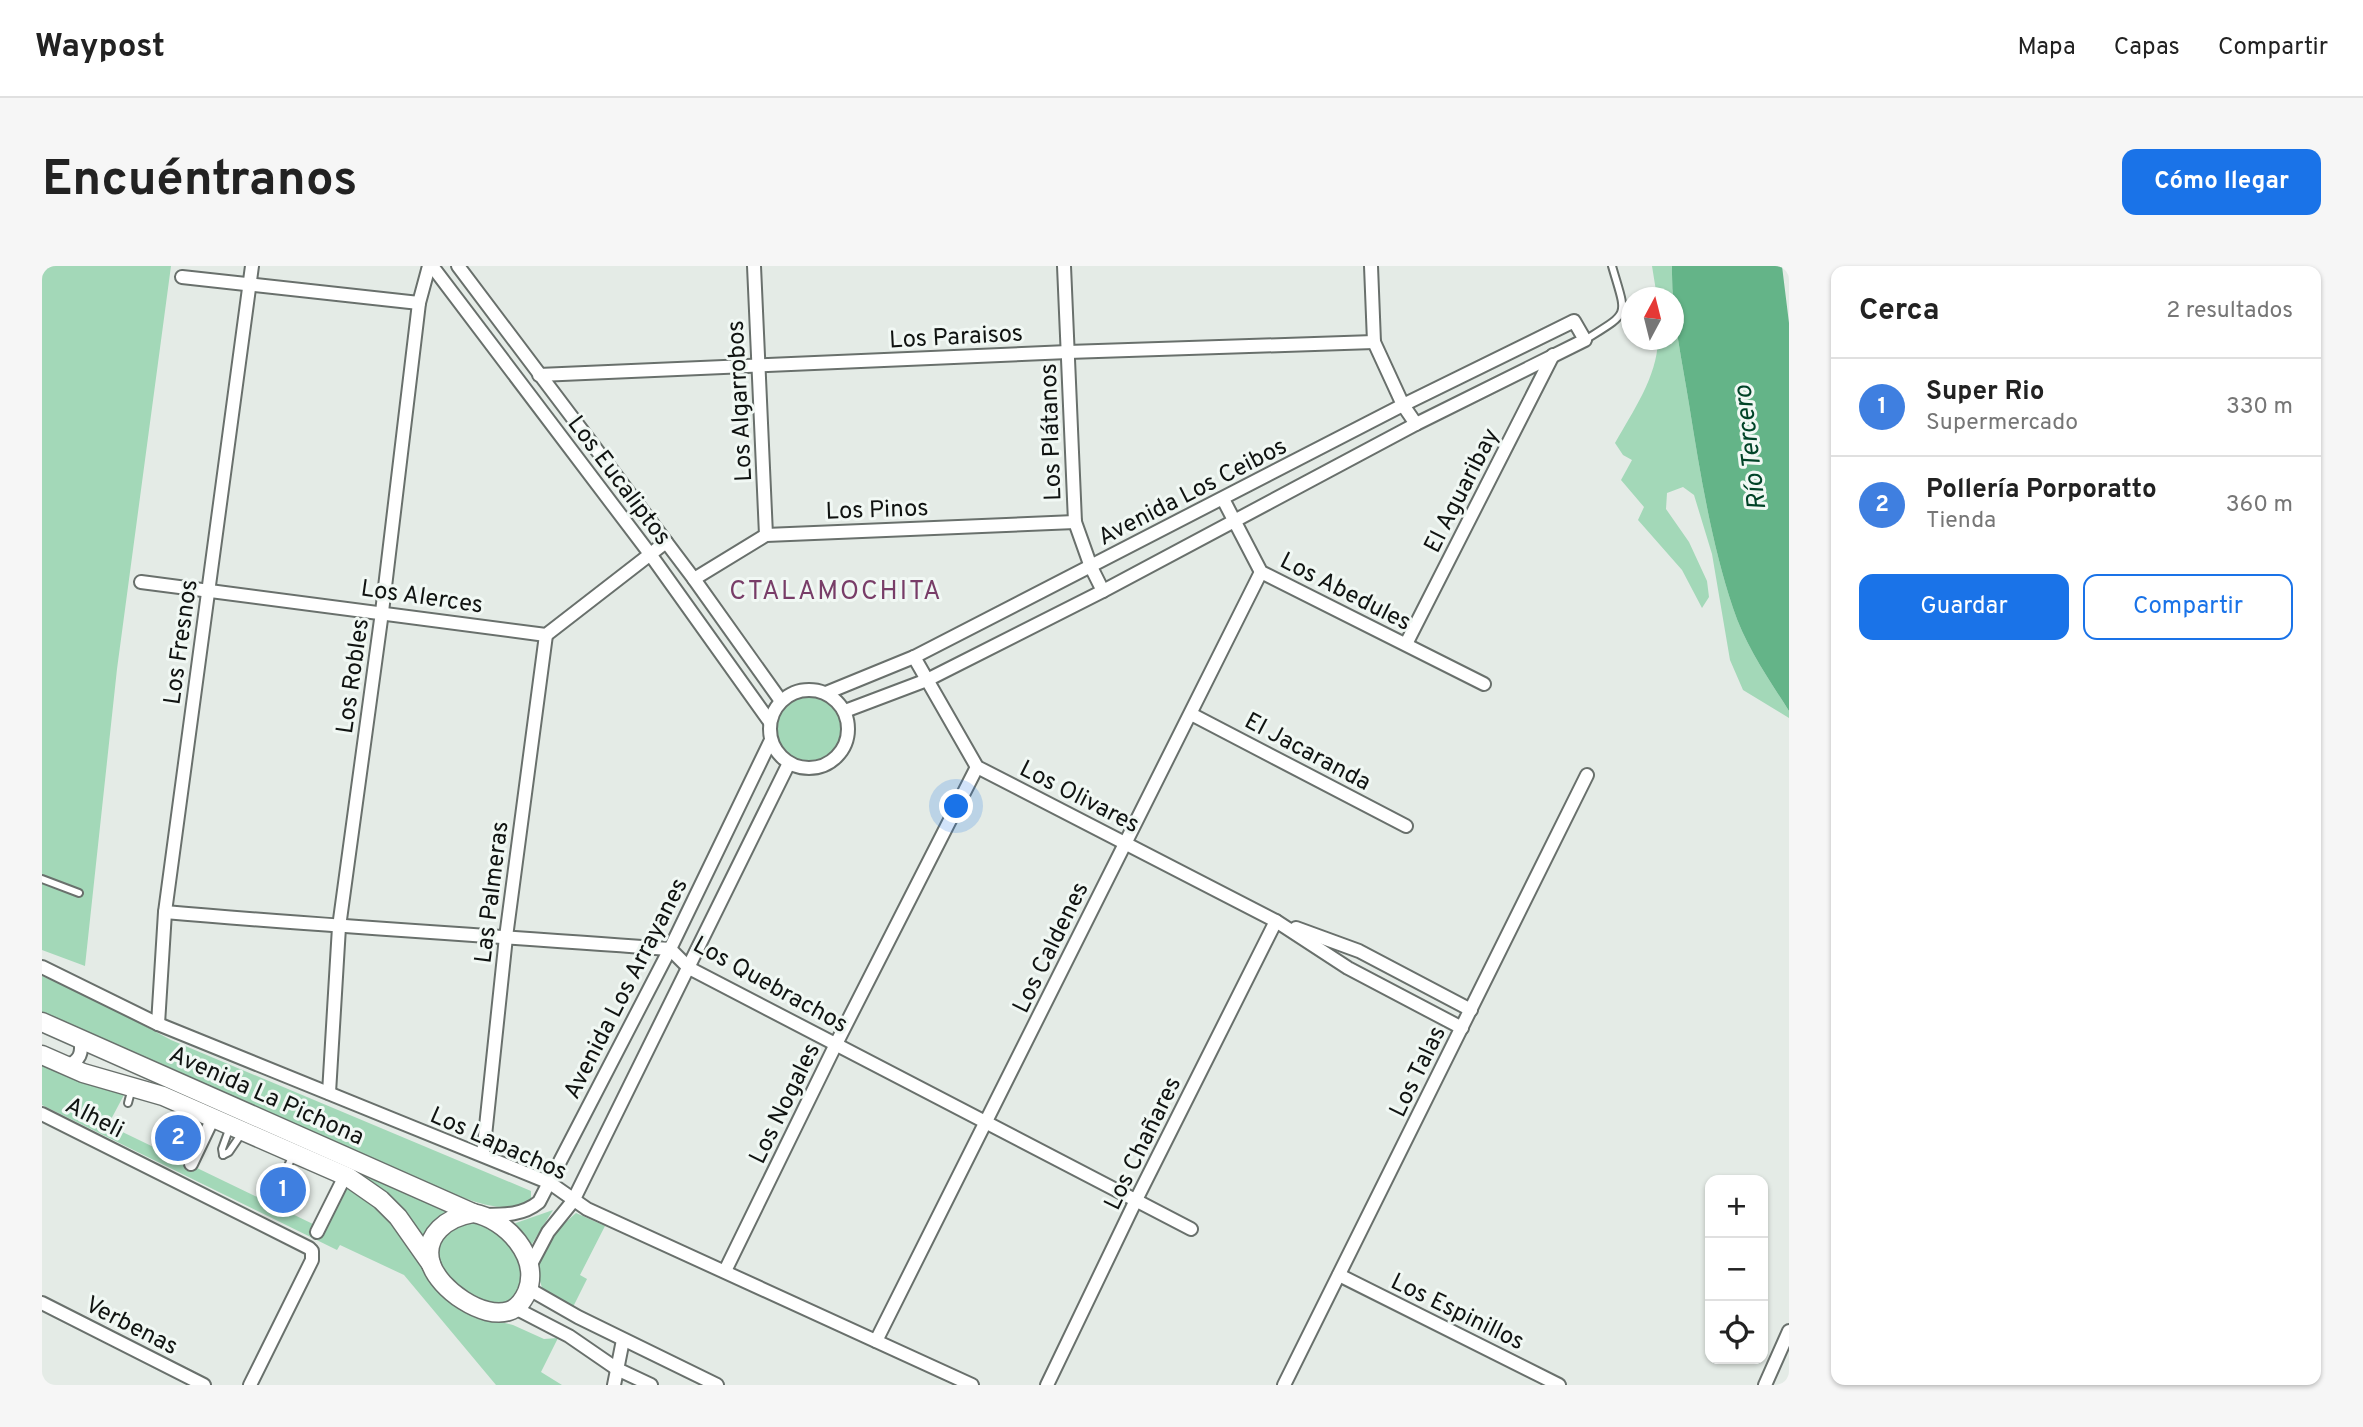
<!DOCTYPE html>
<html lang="es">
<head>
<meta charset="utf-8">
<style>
  :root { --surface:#fff; --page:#f6f6f6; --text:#222; --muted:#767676; --line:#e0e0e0; --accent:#1a73e8 }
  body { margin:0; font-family:Overpass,sans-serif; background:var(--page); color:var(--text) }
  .controls { position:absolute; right:21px; bottom:21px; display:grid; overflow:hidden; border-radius:14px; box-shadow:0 2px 5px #0004 }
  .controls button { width:63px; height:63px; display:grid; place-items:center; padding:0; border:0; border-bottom:2px solid var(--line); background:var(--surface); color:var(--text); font:35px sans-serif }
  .compass { position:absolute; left:1579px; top:21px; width:63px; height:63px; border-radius:50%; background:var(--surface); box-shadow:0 2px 5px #0004; rotate:7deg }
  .you { position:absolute; left:915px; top:541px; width:24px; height:24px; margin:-18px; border:5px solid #fff; border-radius:50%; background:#1a73e8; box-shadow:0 0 0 10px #1a73e833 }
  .badge { display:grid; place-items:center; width:46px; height:46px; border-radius:50%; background:var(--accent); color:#fff; font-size:23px; font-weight:700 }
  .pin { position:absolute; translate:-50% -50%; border:4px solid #fff; box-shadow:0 2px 7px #0006 }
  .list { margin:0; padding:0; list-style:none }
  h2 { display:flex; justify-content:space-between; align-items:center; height:91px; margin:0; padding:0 28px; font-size:30px }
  h2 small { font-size:23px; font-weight:400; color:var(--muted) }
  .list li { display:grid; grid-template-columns:46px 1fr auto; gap:21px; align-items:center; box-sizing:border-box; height:98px; padding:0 28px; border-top:2px solid var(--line) }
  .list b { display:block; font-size:26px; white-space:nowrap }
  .list p { margin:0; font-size:23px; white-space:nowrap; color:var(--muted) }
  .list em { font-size:23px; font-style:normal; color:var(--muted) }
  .actions { display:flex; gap:14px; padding:21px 28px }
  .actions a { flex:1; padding:16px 0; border:2px solid var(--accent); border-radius:14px; text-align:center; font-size:24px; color:var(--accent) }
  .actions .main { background:var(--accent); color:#fff }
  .icon { flex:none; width:38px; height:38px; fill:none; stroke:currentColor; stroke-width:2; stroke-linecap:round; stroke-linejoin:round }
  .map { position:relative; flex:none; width:1747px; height:1119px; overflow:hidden; border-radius:14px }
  header { display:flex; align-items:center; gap:42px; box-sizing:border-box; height:98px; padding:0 35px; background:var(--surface); border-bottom:2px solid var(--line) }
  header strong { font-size:33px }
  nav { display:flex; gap:38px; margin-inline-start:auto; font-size:24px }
  .intro { display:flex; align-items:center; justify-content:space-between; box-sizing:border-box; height:168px; padding:0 42px }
  h1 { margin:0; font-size:49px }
  .button { padding:18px 32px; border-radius:14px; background:var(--accent); color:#fff; font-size:24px; font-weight:700 }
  main { display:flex; gap:42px; padding:0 42px }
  aside { flex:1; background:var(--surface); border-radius:14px; box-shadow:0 2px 5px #0004 }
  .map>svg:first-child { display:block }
  .green { fill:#a3d8b8 }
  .water { fill:#64b488 }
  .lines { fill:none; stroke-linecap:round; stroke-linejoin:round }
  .lane-casing { stroke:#69706c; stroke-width:10 }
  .street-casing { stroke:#69706c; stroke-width:16 }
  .secondary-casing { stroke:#69706c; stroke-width:21 }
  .lane { stroke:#fff; stroke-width:6 }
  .street { stroke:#fff; stroke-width:12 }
  .secondary { stroke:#fff; stroke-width:18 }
  .labels { text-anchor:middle; stroke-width:6; stroke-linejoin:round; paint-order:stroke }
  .street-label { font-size:24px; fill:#101311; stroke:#f1f8f4 }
  .water-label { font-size:26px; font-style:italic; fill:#004327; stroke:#f1f8f4 }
  .neighbourhood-label { font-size:26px; letter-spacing:2px; fill:#783d68; stroke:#f1f8f4 }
</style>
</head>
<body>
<header>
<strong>Waypost</strong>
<nav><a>Mapa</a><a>Capas</a><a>Compartir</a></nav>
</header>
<div class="intro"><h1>Encuéntranos</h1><a class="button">Cómo llegar</a></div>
<main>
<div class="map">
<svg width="1747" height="1119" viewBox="0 0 1747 1119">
  <rect width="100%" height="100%" fill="#e4ebe6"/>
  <g class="green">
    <polygon points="0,0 129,0 75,403 43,700 0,684"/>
    <path d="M1610,0H1630C1629,46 1640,93 1647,138C1658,206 1669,276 1691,342C1703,379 1726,412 1747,445V452L1701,424L1688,394L1670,288L1652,229L1641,221L1625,227L1624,243L1647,276L1665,315L1667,331L1660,342L1640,304L1596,254L1602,241L1579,214L1590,194L1581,189L1573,177C1591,145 1615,111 1616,74H1632V32L1615,31Z"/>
    <circle cx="767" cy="463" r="39"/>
    <path d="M0,710L53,733L129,774L489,925V933C465,952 426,933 401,924L0,747Z"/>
    <polygon points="0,798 36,815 83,827 66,859 273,959 296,937 306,920 330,936 356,962 396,1023 409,1037 417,1038 430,1049 471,1059 502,1073 516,1072 499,1106 520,1119 454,1119 362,1009 298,979 295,984 0,839"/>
    <polygon points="198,852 410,945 391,956 382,970 350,936 321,910 197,855"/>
    <polygon points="511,944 488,981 471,958"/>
    <path d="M534,947L563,960L538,1009L545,1013L531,1041L502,1026C486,994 511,967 534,947Z"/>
    <path d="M422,956C453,957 493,990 477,1024C455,1068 370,996 404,966C408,962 417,959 422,956Z"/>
  </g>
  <path class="water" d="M1630,0H1740L1747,57V445C1726,412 1703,379 1691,342C1669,276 1658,206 1647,138C1640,93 1629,46 1630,0Z"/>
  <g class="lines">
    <g class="lane-casing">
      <g id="lane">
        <path d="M1543,74C1589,45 1585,52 1570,0"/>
        <polyline points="0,613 37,627"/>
        <polyline points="86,837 90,822"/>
        <polyline points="181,889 187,886 200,867"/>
        <polyline points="181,889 180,883 188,861"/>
        <polyline points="245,902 251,889"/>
      </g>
    </g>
    <g class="street-casing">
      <g id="street">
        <polyline points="390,0 608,288 728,456"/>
        <polyline points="416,0 652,313 739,435"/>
        <polyline points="712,0 724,269"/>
        <polyline points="1022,0 1033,256 1049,301 1061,325"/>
        <polyline points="1329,0 1332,76 1361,139 1374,158"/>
        <polyline points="140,11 377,37"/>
        <polyline points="497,109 1026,86 1332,76"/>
        <polyline points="1181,233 1219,306 1442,418"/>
        <polyline points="652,313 724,269 1033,256"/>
        <polyline points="99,316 504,369 624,276"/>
        <polyline points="1364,378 1511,89"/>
        <polyline points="872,391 935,501 1234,655 1306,702 1420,762"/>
        <circle cx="767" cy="463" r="39"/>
        <polyline points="784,427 872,391 1361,139 1532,55 1543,74 1374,158 1061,325 885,414 803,445"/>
        <polyline points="1149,448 1364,560"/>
        <path d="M123,646C291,661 459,670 628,683L647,702L1149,963"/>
        <polyline points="1254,662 1317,685 1429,744"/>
        <polyline points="0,701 116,758 508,917 545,943 930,1119"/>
        <polyline points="116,758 123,646 210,0"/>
        <path d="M24,800C38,795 41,787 38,773"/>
        <polyline points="287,827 297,661 340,346 377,37 387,0"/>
        <polyline points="0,848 267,982 270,985 270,994 208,1119"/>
        <polyline points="441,889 464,671 504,369"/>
        <polyline points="149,898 171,852"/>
        <path d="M443,949C463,949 481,949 497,936L628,683L729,474"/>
        <polyline points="275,966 303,910"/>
        <polyline points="488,1000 506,966 531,935 747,497"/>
        <polyline points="683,1005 794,778 935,501"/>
        <polyline points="1297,1009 1517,1119"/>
        <polyline points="487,1023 536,1051 675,1119"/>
        <polyline points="0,1037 162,1119"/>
        <polyline points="473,1042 527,1070 575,1103 609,1119"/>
        <polyline points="834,1075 1219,306"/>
        <polyline points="572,1119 581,1074"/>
        <polyline points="1005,1119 1094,934 1234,655"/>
        <polyline points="1242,1119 1545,509"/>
        <polyline points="1723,1119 1747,1065"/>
      </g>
    </g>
    <g class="secondary-casing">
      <g id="secondary">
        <polyline points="0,756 431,947"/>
        <polyline points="0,789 41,807 121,830 306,911 339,934 356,951 389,998"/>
        <path d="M431,947C464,953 499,991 485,1026C481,1035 476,1042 467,1045C441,1054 397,1023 389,998C380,968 407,951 431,947Z"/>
      </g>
    </g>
    <use href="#lane" class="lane"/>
    <use href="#street" class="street"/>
    <use href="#secondary" class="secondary"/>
  </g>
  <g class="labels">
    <g class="street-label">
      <text transform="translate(914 70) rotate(-3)" y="8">Los Paraisos</text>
      <text transform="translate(697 135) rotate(-93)" y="8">Los Algarrobos</text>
      <text transform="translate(1008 166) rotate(-92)" y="8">Los Plátanos</text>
      <text transform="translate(578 214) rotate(53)" y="8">Los Eucaliptos</text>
      <text transform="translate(1419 224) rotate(-63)" y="8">El Aguaribay</text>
      <text transform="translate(1150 225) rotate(-27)" y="8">Avenida Los Ceibos</text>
      <text transform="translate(835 243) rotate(-2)" y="8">Los Pinos</text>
      <text transform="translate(1304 325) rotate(27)" y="8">Los Abedules</text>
      <text transform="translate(380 330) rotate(8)" y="8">Los Alerces</text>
      <text transform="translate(138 376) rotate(-82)" y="8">Los Fresnos</text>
      <text transform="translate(310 410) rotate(-82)" y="8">Los Robles</text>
      <text transform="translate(1266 485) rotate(28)" y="8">El Jacaranda</text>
      <text transform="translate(1038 530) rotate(27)" y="8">Los Olivares</text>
      <text transform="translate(449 626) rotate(-83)" y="8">Las Palmeras</text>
      <text transform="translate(1008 681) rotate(-64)" y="8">Los Caldenes</text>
      <text transform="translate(729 718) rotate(29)" y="8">Los Quebrachos</text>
      <text transform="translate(583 722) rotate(-63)" y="8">Avenida Los Arrayanes</text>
      <text transform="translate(1375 805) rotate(-64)" y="8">Los Talas</text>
      <text transform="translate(225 829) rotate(24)" y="8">Avenida La Pichona</text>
      <text transform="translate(742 837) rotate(-64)" y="8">Los Nogales</text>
      <text transform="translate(53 851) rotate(27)" y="8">Alheli</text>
      <text transform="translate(457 877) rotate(24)" y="8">Los Lapachos</text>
      <text transform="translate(1100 877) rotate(-64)" y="8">Los Chañares</text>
      <text transform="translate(1416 1045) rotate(26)" y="8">Los Espinillos</text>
      <text transform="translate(90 1059) rotate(27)" y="8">Verbenas</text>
    </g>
    <g class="water-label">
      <text transform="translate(1707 182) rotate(-97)" y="9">Río Tercero</text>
    </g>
    <g class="neighbourhood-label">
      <text x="794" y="333">CTALAMOCHITA</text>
    </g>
  </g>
</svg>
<div class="controls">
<button>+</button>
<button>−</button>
<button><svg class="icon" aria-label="locate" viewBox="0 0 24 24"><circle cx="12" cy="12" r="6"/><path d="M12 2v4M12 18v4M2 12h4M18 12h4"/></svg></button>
</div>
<svg class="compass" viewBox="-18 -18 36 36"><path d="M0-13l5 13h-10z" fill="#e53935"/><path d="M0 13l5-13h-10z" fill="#767676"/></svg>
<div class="you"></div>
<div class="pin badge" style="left:241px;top:924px;background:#3f7fe0">1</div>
<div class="pin badge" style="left:136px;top:872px;background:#3f7fe0">2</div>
</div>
<aside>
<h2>Cerca<small>2 resultados</small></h2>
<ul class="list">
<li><span class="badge" style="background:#3f7fe0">1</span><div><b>Super Rio</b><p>Supermercado</p></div><em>330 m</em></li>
<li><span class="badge" style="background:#3f7fe0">2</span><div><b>Pollería Porporatto</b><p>Tienda</p></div><em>360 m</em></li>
</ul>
<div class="actions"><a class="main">Guardar</a><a>Compartir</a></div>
</aside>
</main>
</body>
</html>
